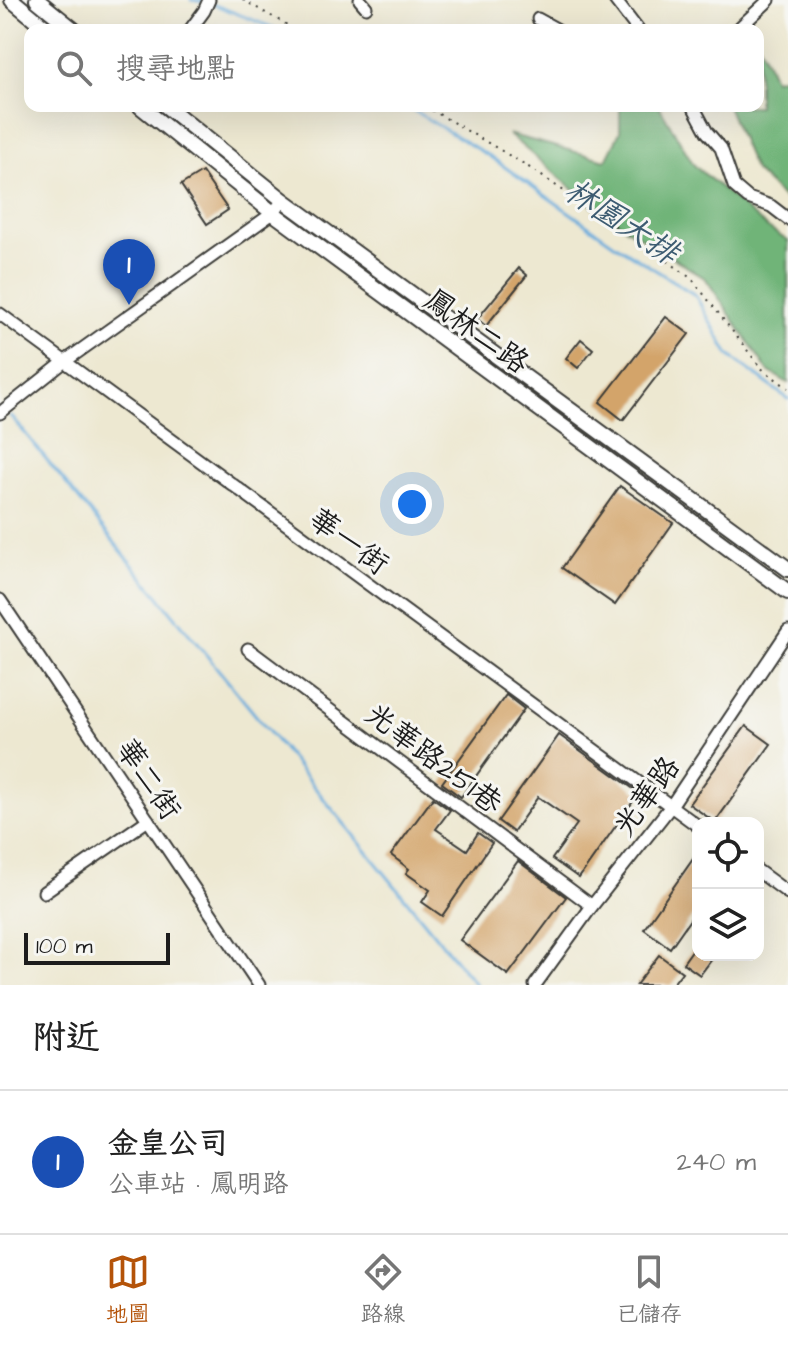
<!DOCTYPE html>
<html lang="zh-TW">
<head>
<meta charset="utf-8">
<style>
  :root { --surface:#fff; --page:#f6f6f6; --text:#222; --muted:#767676; --line:#e0e0e0; --accent:#b45309 }
  body { margin:0; font-family:"Architects Daughter","LXGW WenKai TC",sans-serif; background:var(--page); color:var(--text) }
  .controls { position:absolute; right:24px; bottom:24px; display:grid; overflow:hidden; border-radius:16px; box-shadow:0 8px 32px #0002 }
  .controls button { width:72px; height:72px; display:grid; place-items:center; padding:0; border:0; border-bottom:2px solid var(--line); background:var(--surface); color:var(--text); font:40px sans-serif }
  .scale { position:absolute; left:24px; bottom:20px; width:146px; box-sizing:border-box; padding-left:8px; border:4px solid #1c1c1c; border-top:0; font-size:22px; line-height:28px; white-space:nowrap; color:#1c1c1c; -webkit-text-stroke:6px #f6f6f2; paint-order:stroke }
  .you { position:absolute; left:412px; top:504px; width:28px; height:28px; margin:-20px; border:6px solid #fff; border-radius:50%; background:#1a73e8; box-shadow:0 0 0 12px #1a73e833 }
  .badge { display:grid; place-items:center; width:52px; height:52px; border-radius:50%; background:var(--accent); color:#fff; font-size:26px; font-weight:700 }
  .pin { position:absolute; translate:-50% -66px; filter:drop-shadow(0 2px 4px #0008) }
  .pin::after { content:''; position:absolute; top:42px; width:28px; height:24px; background:inherit; clip-path:polygon(0 0,100% 0,50% 100%) }
  .list { margin:0; padding:0; list-style:none }
  h2 { display:flex; justify-content:space-between; align-items:center; height:104px; margin:0; padding:0 32px; font-size:34px }
  h2 small { font-size:26px; font-weight:400; color:var(--muted) }
  .list li { display:grid; grid-template-columns:52px 1fr auto; gap:24px; align-items:center; box-sizing:border-box; height:144px; padding:0 32px; border-top:2px solid var(--line) }
  .list b { display:block; font-size:30px; white-space:nowrap }
  .list p { margin:0; font-size:26px; white-space:nowrap; color:var(--muted) }
  .list em { font-size:26px; font-style:normal; color:var(--muted) }
  .icon { flex:none; width:44px; height:44px; fill:none; stroke:currentColor; stroke-width:2; stroke-linecap:round; stroke-linejoin:round }
  .map { position:relative; flex:none; width:788px; height:985px; overflow:hidden }
  .search { position:absolute; background:var(--surface); box-shadow:0 8px 32px #0002; left:24px; right:24px; top:24px; height:88px; display:flex; align-items:center; gap:20px; box-sizing:border-box; padding:0 28px; border-radius:16px; color:var(--muted); font-size:30px }
  .sheet { height:248px; background:var(--surface) }
  nav { display:flex; justify-content:space-around; align-items:center; box-sizing:border-box; height:112px; border-top:2px solid var(--line); background:var(--surface); font-size:22px; color:var(--muted) }
  nav a { display:grid; justify-items:center; gap:4px }
  nav .on { color:var(--accent) }
  .map>svg:first-child { display:block }
  .forest { fill:#6fb478; stroke:#46684a; stroke-width:2 }
  .lines { fill:none; stroke-linecap:round; stroke-linejoin:round }
  .stream { stroke:#66aadb; stroke-width:3 }
  .building { fill:#d3a46a }
  .minor-casing { stroke:#3b3b37; stroke-width:15 }
  .major-casing { stroke:#3b3b37; stroke-width:18 }
  .path { stroke:#3b3b37; stroke-width:2; stroke-dasharray:2 6; stroke-linecap:butt }
  .minor { stroke:#fff; stroke-width:11 }
  .major { stroke:#fff; stroke-width:14 }
  .labels { text-anchor:middle; stroke-width:6; stroke-linejoin:round; paint-order:stroke }
  .street-label { font-size:30px; fill:#1c1c1c; stroke:#f6f6f2 }
  .water-label { font-size:32px; font-style:italic; fill:#3d5c72; stroke:#f6f6f2 }
</style>
</head>
<body>
<div class="map">
<svg width="788" height="985" viewBox="0 0 788 985">
  <rect width="100%" height="100%" fill="#f6f6f2"/>
  <filter id="ink" filterUnits="userSpaceOnUse"><feTurbulence type="fractalNoise" baseFrequency=".0125" numOctaves="2"/><feDisplacementMap in="SourceGraphic" scale="16" xChannelSelector="R" yChannelSelector="G"/><feConvolveMatrix kernelMatrix="1 2 1 2 8 2 1 2 1" color-interpolation-filters="sRGB"/></filter>
  <filter id="wash" filterUnits="userSpaceOnUse"><feTurbulence type="fractalNoise" baseFrequency=".006" numOctaves="4" result="noise"/><feDisplacementMap in="SourceGraphic" scale="32" xChannelSelector="R" yChannelSelector="G"/><feGaussianBlur stdDeviation="1.8" result="paint"/><feColorMatrix in="noise" values="0 0 0 0 0 0 0 0 0 0 0 0 0 0 0 0 0 1.4 0 .05"/><feComposite in="paint" operator="in"/></filter>
  <g filter="url(#wash)">
    <rect width="100%" height="100%" fill="#ede8d1"/>
    <g class="forest">
      <polygon points="758,41 774,79 788,76 788,203 754,170 727,106 758,106"/>
      <polygon points="620,106 659,106 694,165 768,228 788,241 788,383 768,371 706,279 598,210 508,134 606,160 620,132"/>
    </g>
    <g class="lines">
      <g class="stream">
        <polyline points="191,0 205,2"/>
        <polyline points="212,4 279,30"/>
        <polyline points="406,106 489,156 616,245 695,295 729,355 788,399"/>
        <polyline points="11,416 476,985"/>
      </g>
    </g>
    <g id="blocks">
      <g class="building">
        <polygon points="202,172 228,210 207,224 181,185"/>
        <polygon points="519,268 527,275 486,326 477,319"/>
        <polygon points="666,317 689,334 623,420 600,402"/>
        <polygon points="581,339 593,349 578,368 566,358"/>
        <polygon points="620,486 673,523 615,605 562,568"/>
        <polygon points="506,695 524,709 461,797 442,783"/>
        <polygon points="746,726 771,744 715,822 689,804"/>
        <polygon points="559,735 639,793 579,878 552,859 577,824 538,797 513,832 498,821"/>
        <polygon points="433,798 450,810 436,829 467,850 478,833 492,843 442,916 422,902 430,890 406,873 409,869 391,855"/>
        <polygon points="698,852 698,908 670,948 644,929"/>
        <polygon points="518,861 566,897 508,975 460,940"/>
        <polygon points="698,942 698,955 715,955 700,975 683,963"/>
        <polygon points="659,955 682,972 672,985 636,985"/>
      </g>
    </g>
  </g>
  <g filter="url(#ink)">
    <use href="#blocks" fill-opacity="0" stroke="#3b3b37" stroke-width="2"/>
    <g class="lines">
      <g class="minor-casing">
        <g id="minor">
          <polyline points="360,0 366,7"/>
          <polyline points="615,0 638,30"/>
          <polyline points="538,19 558,30"/>
          <polyline points="190,30 204,11 209,0"/>
          <polyline points="737,30 769,0"/>
          <polyline points="693,106 707,132 721,148 734,186 748,198 771,206 788,219"/>
          <polyline points="0,314 698,826"/>
          <polyline points="0,413 64,362 273,213 283,200"/>
          <polyline points="0,600 259,985"/>
          <polyline points="248,649 592,906"/>
          <polyline points="758,871 788,893"/>
          <polyline points="44,892 148,820"/>
          <polyline points="535,985 592,906 671,806 788,631"/>
        </g>
      </g>
      <g class="major-casing">
        <g id="major">
          <polyline points="12,0 48,30"/>
          <polyline points="37,0 74,30"/>
          <polyline points="140,106 273,213 788,592"/>
          <polyline points="166,106 283,200 788,569"/>
        </g>
      </g>
      <g class="path">
        <polyline points="243,0 296,30"/>
        <polyline points="425,106 524,164 676,267 692,279 761,368 788,388"/>
      </g>
      <use href="#minor" class="minor"/>
      <use href="#major" class="major"/>
    </g>
  </g>
  <g class="labels">
    <g class="street-label">
      <text transform="translate(477 331) rotate(36)" y="10">鳳林二路</text>
      <text transform="translate(349 541) rotate(36)" y="10">華一街</text>
      <text transform="translate(434 758) rotate(37)" y="10">光華路251巷</text>
      <text transform="translate(149 779) rotate(56)" y="10">華二街</text>
      <text transform="translate(646 796) rotate(-54)" y="10">光華路</text>
    </g>
    <g class="water-label">
      <text transform="translate(622 221) rotate(33)" y="11">林園大排</text>
    </g>
  </g>
</svg>
<div class="controls">
<button><svg class="icon" aria-label="locate" viewBox="0 0 24 24"><circle cx="12" cy="12" r="6"/><path d="M12 2v4M12 18v4M2 12h4M18 12h4"/></svg></button>
<button><svg class="icon" aria-label="layers" viewBox="0 0 24 24"><path d="M12 4l9 5-9 5-9-5zM3 14l9 5 9-5"/></svg></button>
</div>
<div class="scale">100 m</div>
<div class="you"></div>
<div class="pin badge" style="left:129px;top:305px;background:#1a4fb4">1</div>
<div class="search"><svg class="icon" aria-label="search" viewBox="0 0 24 24"><circle cx="10" cy="10" r="6"/><path d="M15 15l6 6"/></svg>搜尋地點</div>
</div>
<section class="sheet">
<h2>附近<small></small></h2>
<ul class="list">
<li><span class="badge" style="background:#1a4fb4">1</span><div><b>金皇公司</b><p>公車站 · 鳳明路</p></div><em>240 m</em></li>
</ul>
</section>
<nav>
<a class="on"><svg class="icon" aria-label="map" viewBox="0 0 24 24"><path d="M3 6l6-2 6 2 6-2v14l-6 2-6-2-6 2zM9 4v14M15 6v14"/></svg>地圖</a>
<a><svg class="icon" aria-label="directions" viewBox="0 0 24 24"><path d="M12 3l9 9-9 9-9-9zM9 14v-3h6M13 9l2 2-2 2"/></svg>路線</a>
<a><svg class="icon" aria-label="saved" viewBox="0 0 24 24"><path d="M7 4h10v16l-5-4-5 4z"/></svg>已儲存</a>
</nav>
</body>
</html>
